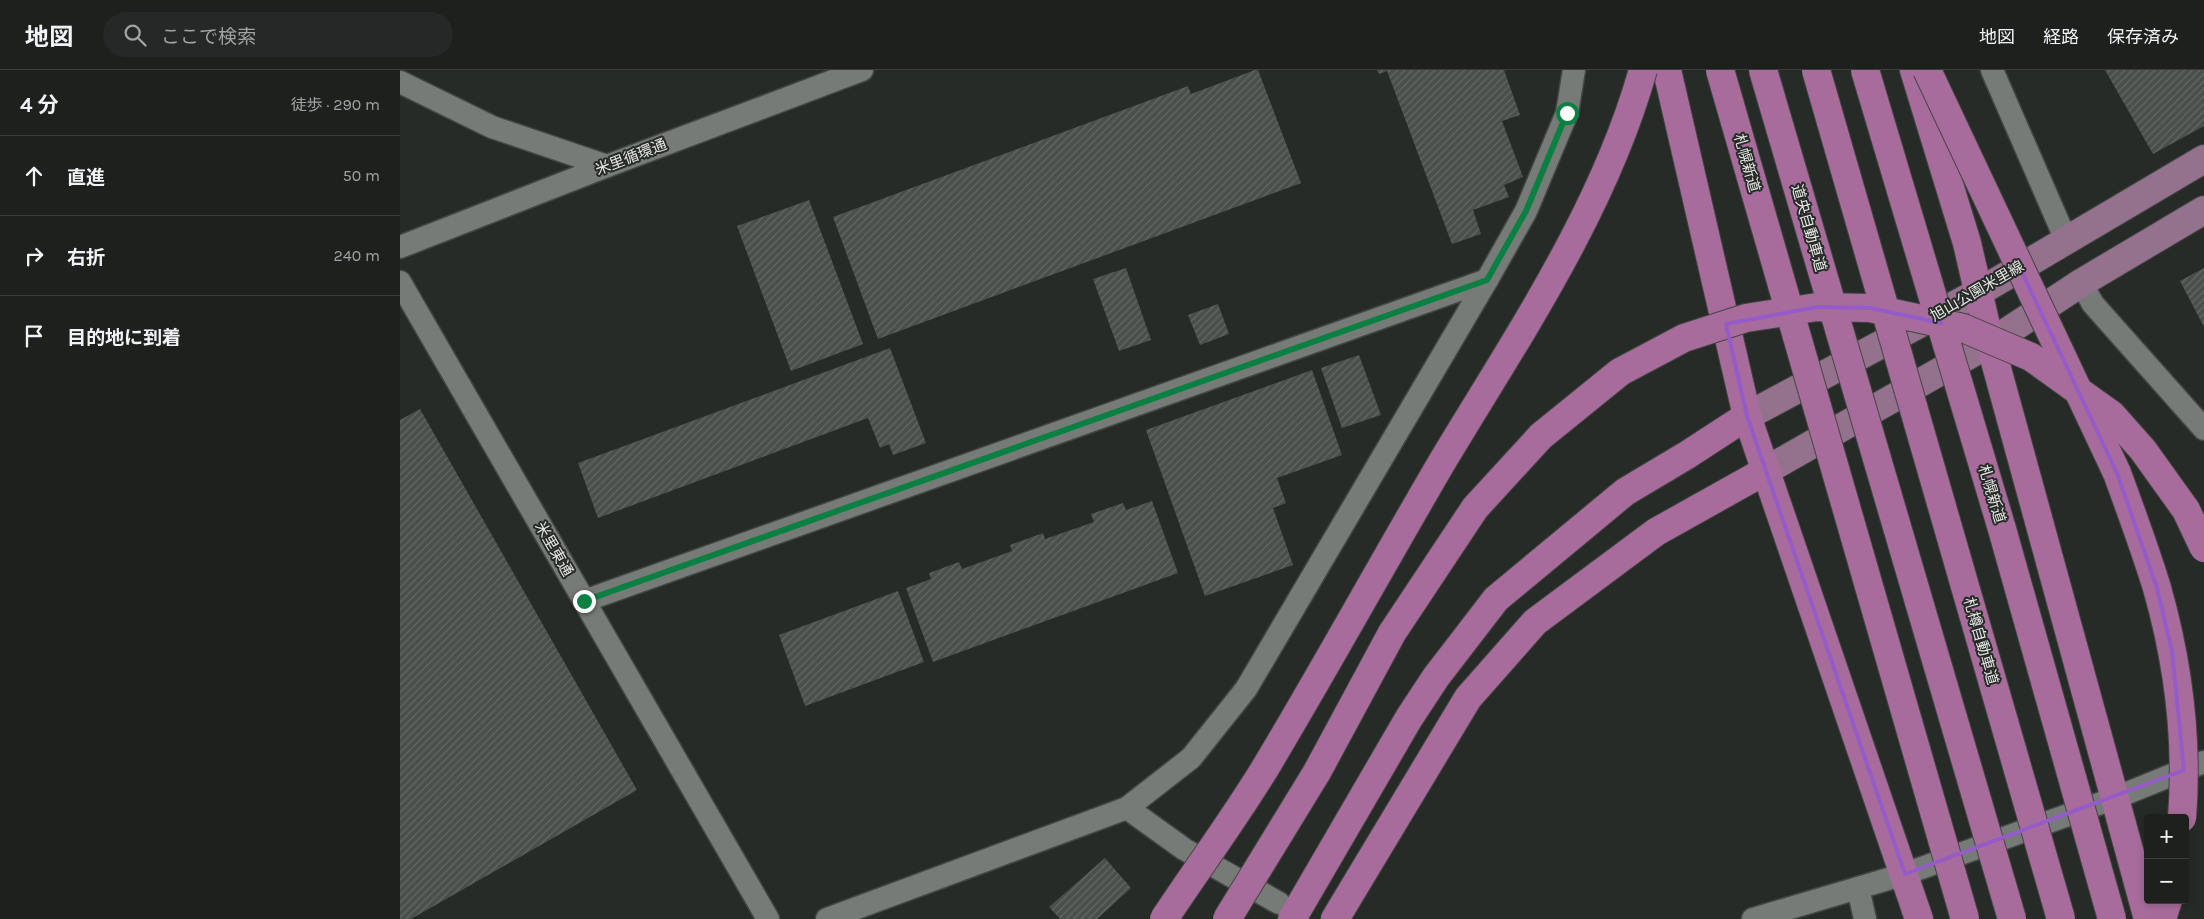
<!DOCTYPE html>
<html lang="ja">
<head>
<meta charset="utf-8">
<style>
  :root { --surface:#1d201d; --page:#252826; --text:#f1f3f6; --muted:#a0a3a4; --line:#3b3e3b }
  body { margin:0; font-family:Karla,"Noto Sans JP",sans-serif; background:var(--page); color:var(--text) }
  .controls { position:absolute; right:15px; bottom:15px; display:grid; overflow:hidden; border-radius:5px; box-shadow:0 2px 8px #0003 }
  .controls button { width:45px; height:45px; display:grid; place-items:center; padding:0; border:0; border-bottom:1px solid var(--line); background:var(--surface); color:var(--text); font:25px sans-serif }
  .stop { position:absolute; width:15px; height:15px; margin:-11px; border:4px solid #0b8043; border-radius:50%; background:#fff }
  .stop.end { background:#0b8043; border-color:#fff; box-shadow:0 1px 5px #0008 }
  .list { margin:0; padding:0; list-style:none }
  h2 { display:flex; justify-content:space-between; align-items:center; height:65px; margin:0; padding:0 20px; font-size:21px }
  h2 small { font-size:16px; font-weight:400; color:var(--muted) }
  .list li { display:grid; grid-template-columns:32px 1fr auto; gap:15px; align-items:center; box-sizing:border-box; height:80px; padding:0 20px; border-top:1px solid var(--line) }
  .list b { display:block; font-size:19px; white-space:nowrap }
  .list em { font-size:16px; font-style:normal; color:var(--muted) }
  .icon { flex:none; width:28px; height:28px; fill:none; stroke:currentColor; stroke-width:2; stroke-linecap:round; stroke-linejoin:round }
  .map { position:relative; flex:none; width:1804px; height:849px; overflow:hidden }
  header { display:flex; align-items:center; gap:30px; box-sizing:border-box; height:70px; padding:0 25px; background:var(--surface); border-bottom:1px solid var(--line) }
  header strong { font-size:24px }
  nav { display:flex; gap:28px; margin-inline-start:auto; font-size:18px }
  .search { width:350px; height:45px; background:var(--page); display:flex; align-items:center; gap:12px; box-sizing:border-box; padding:0 18px; border-radius:28px; color:var(--muted); font-size:19px }
  main { display:flex }
  aside { flex:1; background:var(--surface) }
  .map>svg:first-child { display:block }
  .building { fill:url(#building-hatch) }
  .lines { fill:none; stroke-linecap:round; stroke-linejoin:round }
  .street-casing { stroke:#434643; stroke-width:25 }
  .primary-casing { stroke:#434643; stroke-width:30 }
  .highway-casing { stroke:#434643; stroke-width:30 }
  .street { stroke:#777b77; stroke-width:22 }
  .primary { stroke:#94728d; stroke-width:28 }
  .highway { stroke:#a86c9c; stroke-width:28 }
  .highway-bridge-casing { stroke:#434643; stroke-width:30; stroke-linecap:butt }
  .highway-bridge { stroke:#a86c9c; stroke-width:28 }
  .route { stroke:#0b8043; stroke-width:6 }
  .marked { fill:none; stroke:#955bc8; stroke-width:4; stroke-linejoin:round }
  .labels { text-anchor:middle; stroke-width:4; stroke-linejoin:round; paint-order:stroke }
  .street-label { font-size:15px; fill:#e4e7e4; stroke:#272b27 }
</style>
</head>
<body>
<header>
<strong>地図</strong>
<div class="search"><svg class="icon" aria-label="search" viewBox="0 0 24 24"><circle cx="10" cy="10" r="6"/><path d="M15 15l6 6"/></svg>ここで検索</div>
<nav><a>地図</a><a>経路</a><a>保存済み</a></nav>
</header>
<main>
<aside>
<h2>4 分<small>徒歩 · 290 m</small></h2>
<ul class="list">
<li><svg class="icon" aria-label="ahead" viewBox="0 0 24 24"><path d="M12 20V5M6 11l6-6 6 6"/></svg><div><b>直進</b></div><em>50 m</em></li>
<li><svg class="icon" aria-label="right" viewBox="0 0 24 24"><path d="M7 20v-9h11M14 6l5 5-5 5"/></svg><div><b>右折</b></div><em>240 m</em></li>
<li><svg class="icon" aria-label="arrive" viewBox="0 0 24 24"><path d="M6 21V4h12l-3 4 3 4H6"/></svg><div><b>目的地に到着</b></div></li>
</ul>
</aside>
<div class="map">
<svg width="1804" height="849" viewBox="0 0 1804 849">
  <defs>
    <pattern id="building-hatch" width="6" height="6" patternUnits="userSpaceOnUse" patternTransform="scale(1.25)"><rect width="6" height="6" fill="#4a4f4b"/><path d="M-1 1l2-2M0 6l6-6M5 7l2-2" fill="none" stroke="#646865"/></pattern>
  </defs>
  <rect width="100%" height="100%" fill="#272b27"/>
  <g class="building">
    <polygon points="855,0 858,0 901,113 478,269 433,147 788,16 791,24"/>
    <polygon points="977,0 1104,0 1120,45 1102,51 1123,107 1104,115 1109,127 1073,140 1081,164 1052,174 987,1 979,4"/>
    <polygon points="1705,0 1804,0 1804,56 1753,84"/>
    <polygon points="409,130 463,274 391,301 337,156"/>
    <polygon points="726,198 751,270 719,281 693,209"/>
    <polygon points="1804,198 1804,257 1780,211"/>
    <polygon points="818,234 829,264 800,275 788,245"/>
    <polygon points="490,278 526,373 493,385 489,374 480,378 468,348 198,448 178,393"/>
    <polygon points="959,285 981,345 942,358 921,298"/>
    <polygon points="912,300 942,385 877,408 886,433 873,438 893,495 805,526 746,360"/>
    <polygon points="20,339 237,720 11,849 0,849 0,350"/>
    <polygon points="752,431 778,503 533,592 506,518 531,509 529,503 559,492 562,499 612,481 610,475 643,463 645,469 694,452 691,444 723,433 726,440"/>
    <polygon points="498,521 524,592 405,636 379,565"/>
    <polygon points="705,788 731,818 697,849 660,849 649,837"/>
  </g>
  <g class="lines">
    <g class="street-casing">
      <g id="street">
        <polyline points="1592,0 1666,170"/>
        <polyline points="0,12 92,57 207,96"/>
        <polyline points="0,177 207,96 462,0"/>
        <polyline points="0,212 368,849"/>
        <polyline points="1681,213 1693,234 1804,359"/>
        <polyline points="184,531 1087,210"/>
        <polyline points="727,738 784,779 879,833"/>
        <polyline points="1458,818 1465,849"/>
        <polyline points="427,849 727,738 791,688 846,619 1087,210 1126,141 1167,43 1174,0"/>
        <polyline points="1353,849 1505,804 1715,728 1804,692"/>
      </g>
    </g>
    <g class="primary-casing">
      <g id="primary">
        <polyline points="1347,346 1579,222 1804,89"/>
        <polyline points="1365,401 1590,273 1681,213 1804,140"/>
      </g>
    </g>
    <g class="highway-casing">
      <g id="highway">
        <polyline points="1267,0 1347,346 1519,849"/>
        <polyline points="1514,0 1567,173 1590,273 1748,849"/>
        <polyline points="892,849 1009,648 1036,607 1096,529 1225,422 1287,385 1347,346"/>
        <polyline points="935,849 1068,628 1135,552 1256,462 1365,401"/>
        <polyline points="1762,849 1768,830"/>
      </g>
    </g>
    <use href="#street" class="street"/>
    <use href="#primary" class="primary"/>
    <use href="#highway" class="highway"/>
    <g class="highway-bridge-casing">
      <g id="highway-bridge">
        <polyline points="1320,0 1565,849"/>
        <polyline points="1363,0 1612,849"/>
        <polyline points="1416,0 1661,849"/>
        <polyline points="1465,0 1602,459 1712,849"/>
        <path d="M1527,0L1717,403C1731,441 1745,479 1757,518C1778,592 1788,671 1782,748"/>
        <path d="M764,849C799,796 838,744 870,690C929,591 984,491 1042,392C1117,267 1203,142 1243,0"/>
        <polyline points="827,849 917,702 992,563 1075,438 1141,366 1220,302 1284,268 1346,248 1417,237 1470,238 1563,258 1631,287 1712,345 1743,380 1786,440 1804,478"/>
      </g>
    </g>
    <use href="#highway-bridge" class="highway-bridge"/>
  </g>
  <g class="lines">
    <polyline class="route" points="184,531 1087,210 1126,141 1167,43"/>
  </g>
  <path class="marked" d="M1620,198L1717,403L1757,518L1772,581L1784,700L1505,804L1347,346L1326,254L1417,237L1470,238L1541,253L1538,244Z"/>
  <g class="labels">
    <g class="street-label">
      <text transform="translate(231 87) rotate(-21)" y="5">米里循環通</text>
      <text transform="translate(1347 93) rotate(74)" y="5">札幌新道</text>
      <text transform="translate(1409 158) rotate(74)" y="5">道央自動車道</text>
      <text transform="translate(1577 221) rotate(-30)" y="5">旭山公園米里線</text>
      <text transform="translate(1592 424) rotate(73)" y="5">札幌新道</text>
      <text transform="translate(154 479) rotate(60)" y="5">米里東通</text>
      <text transform="translate(1581 571) rotate(74)" y="5">札樽自動車道</text>
    </g>
  </g>
</svg>
<div class="controls">
<button>+</button>
<button>−</button>
</div>
<div class="stop" style="left:1167px;top:43px"></div>
<div class="stop end" style="left:184px;top:531px"></div>
</div>
</main>
</body>
</html>
